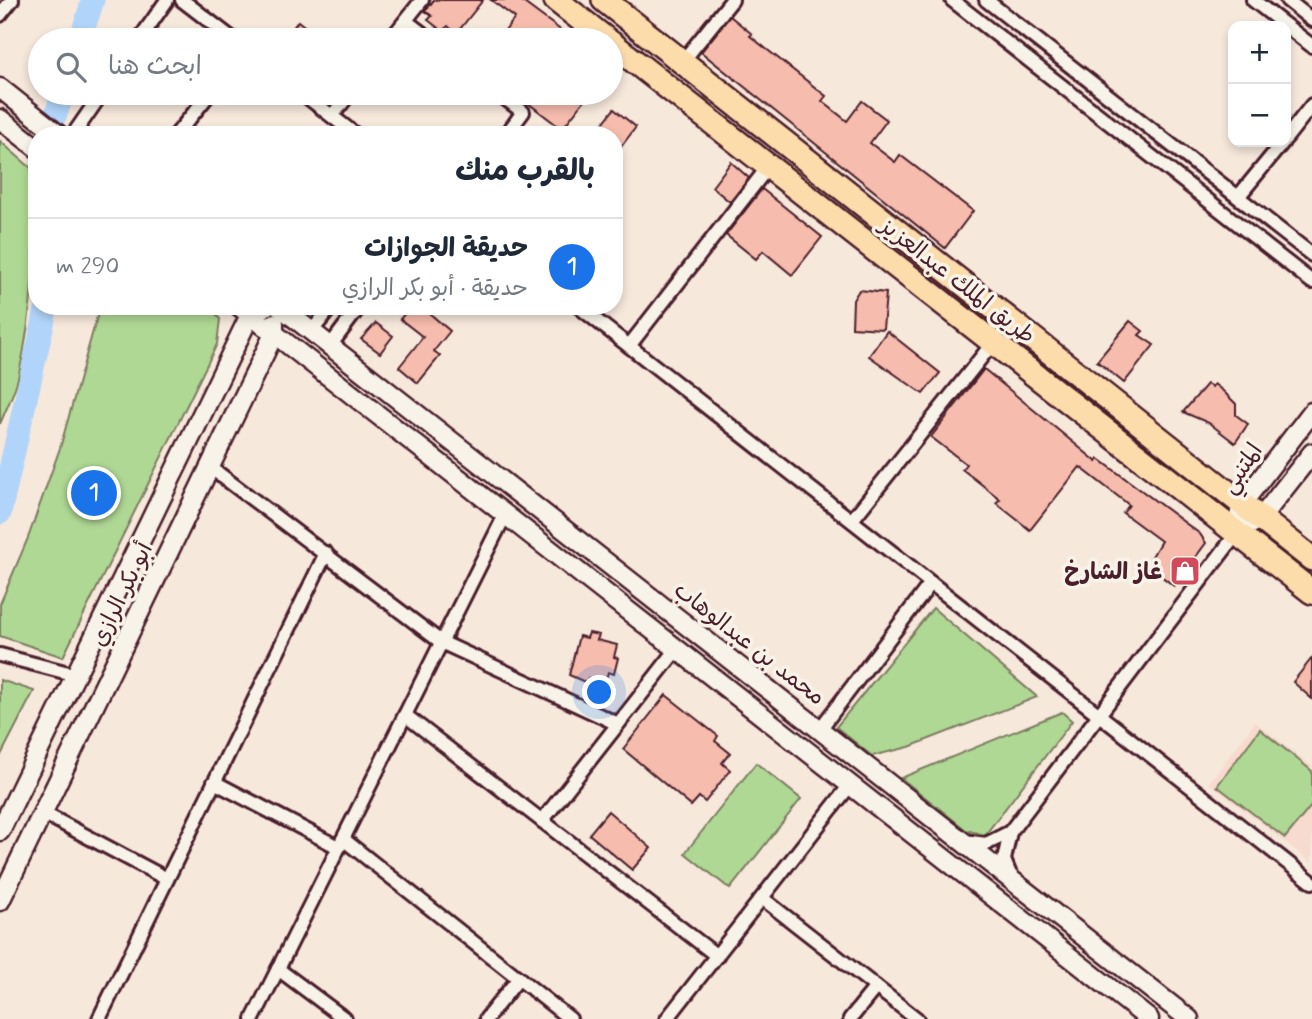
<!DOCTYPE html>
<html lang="ar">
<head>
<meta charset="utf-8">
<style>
  :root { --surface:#fff; --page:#f6f6f7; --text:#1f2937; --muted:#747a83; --line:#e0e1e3; --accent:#1a73e8 }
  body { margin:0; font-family:Mynerve,"Playpen Sans Arabic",sans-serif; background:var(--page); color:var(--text); direction:rtl }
  .controls { position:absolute; right:21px; top:21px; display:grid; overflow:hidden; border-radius:14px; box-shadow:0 4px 10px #0003 }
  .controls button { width:63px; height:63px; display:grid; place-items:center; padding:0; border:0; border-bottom:2px solid var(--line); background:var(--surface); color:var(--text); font:35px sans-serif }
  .you { position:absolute; left:600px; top:693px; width:24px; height:24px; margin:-18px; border:5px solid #fff; border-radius:50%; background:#1a73e8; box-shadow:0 0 0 10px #1a73e833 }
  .badge { display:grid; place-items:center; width:46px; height:46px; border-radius:50%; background:var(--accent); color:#fff; font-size:23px; font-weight:700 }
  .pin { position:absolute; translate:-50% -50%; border:4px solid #fff; box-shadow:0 2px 7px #0006 }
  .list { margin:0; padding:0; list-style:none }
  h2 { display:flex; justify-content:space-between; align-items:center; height:91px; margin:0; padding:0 28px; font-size:30px }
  h2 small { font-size:23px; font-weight:400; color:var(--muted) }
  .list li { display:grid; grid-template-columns:46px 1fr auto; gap:21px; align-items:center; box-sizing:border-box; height:98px; padding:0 28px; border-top:2px solid var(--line) }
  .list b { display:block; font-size:26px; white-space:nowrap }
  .list p { margin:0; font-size:23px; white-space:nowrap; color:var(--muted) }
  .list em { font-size:23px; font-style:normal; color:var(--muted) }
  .icon { flex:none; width:38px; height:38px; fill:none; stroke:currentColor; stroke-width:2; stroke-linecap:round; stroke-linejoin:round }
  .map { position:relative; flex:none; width:1312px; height:1019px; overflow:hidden; direction:ltr }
  .search { position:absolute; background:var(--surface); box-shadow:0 4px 10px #0003; left:28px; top:28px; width:595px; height:77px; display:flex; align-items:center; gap:18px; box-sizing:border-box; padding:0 24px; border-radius:38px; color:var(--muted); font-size:26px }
  .panel { position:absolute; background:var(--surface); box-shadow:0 4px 10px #0003; left:28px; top:126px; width:595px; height:189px; border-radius:28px; direction:rtl }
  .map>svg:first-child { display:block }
  .built { fill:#f7dbce }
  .green { fill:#afd894; stroke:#7c7c60; stroke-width:2 }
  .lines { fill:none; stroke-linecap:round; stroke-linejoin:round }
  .river { stroke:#b1d5fa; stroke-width:23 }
  .building { fill:#f6bcad; stroke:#4a1f2b; stroke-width:2 }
  .street-casing { stroke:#4a1f2b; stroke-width:18 }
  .secondary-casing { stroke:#4a1f2b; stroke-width:23 }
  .highway-casing { stroke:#4a1f2b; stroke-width:28 }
  .street { stroke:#f7f3e8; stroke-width:12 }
  .secondary { stroke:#f7f3e8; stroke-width:18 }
  .highway { stroke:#fddcac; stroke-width:23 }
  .labels { text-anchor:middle; stroke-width:7; stroke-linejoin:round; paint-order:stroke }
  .street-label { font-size:23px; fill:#4a1f2b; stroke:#f7f3e8 }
  .poi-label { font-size:23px; font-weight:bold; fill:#4a1f2b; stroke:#f7f3e8; text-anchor:end }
</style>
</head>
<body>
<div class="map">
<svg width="1312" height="1019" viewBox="0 0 1312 1019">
  <rect width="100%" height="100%" fill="#f7e8dc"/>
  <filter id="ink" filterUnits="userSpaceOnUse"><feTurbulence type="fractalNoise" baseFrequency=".0143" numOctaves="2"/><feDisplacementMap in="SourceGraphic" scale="14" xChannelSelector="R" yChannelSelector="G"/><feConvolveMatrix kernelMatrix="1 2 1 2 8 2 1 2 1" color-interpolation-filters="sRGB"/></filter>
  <g filter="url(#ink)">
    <polygon class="built" points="1255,722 1312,766 1312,863 1209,783"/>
    <g class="green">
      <path d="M0,141L31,168C38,232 33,316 18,378C14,394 6,409 0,424Z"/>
      <polygon points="100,306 209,306 220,319 217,344 63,657 0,636 0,604 28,538 60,448"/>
      <polygon points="933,608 1037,697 909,747 872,756 836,727"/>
      <polygon points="0,680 34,691 0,757"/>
      <polygon points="1062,712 1072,721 985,835 966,830 901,778"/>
      <polygon points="1260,729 1312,771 1312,805 1285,838 1217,786"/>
      <polygon points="756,763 801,799 730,889 685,853"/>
    </g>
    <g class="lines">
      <g class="river">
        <polyline points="80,40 93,0"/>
        <polyline points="56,114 63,93"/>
        <polyline points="0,513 47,306"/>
      </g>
    </g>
    <g class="building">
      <polygon points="434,0 483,0 456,34 448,26 442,31 428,20 432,16 425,11"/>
      <polygon points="491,0 520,0 574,40 498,40 515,18"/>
      <polygon points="730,16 752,34 750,36 826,96 822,101 847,121 862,101 887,120 870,143 895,162 900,155 973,211 945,248 701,52"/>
      <polygon points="298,21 322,40 284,40"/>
      <polygon points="515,93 590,93 562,129"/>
      <polygon points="614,109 636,127 614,156 614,135 594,135"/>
      <polygon points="731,162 749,178 730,202 712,187"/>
      <polygon points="762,189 822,237 792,275 763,251 756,259 726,235"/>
      <polygon points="859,290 886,293 883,329 852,327 853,300"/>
      <polygon points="411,306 421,306 450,331 434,351 440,356 418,383 399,367 423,337 400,319"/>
      <polygon points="1130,321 1143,331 1139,335 1154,345 1124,383 1097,361"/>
      <polygon points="376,323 393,336 380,353 361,339"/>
      <polygon points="887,331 940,373 923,394 869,356"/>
      <polygon points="984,369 1097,462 1099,459 1200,534 1206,543 1174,586 1147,565 1161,541 1123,513 1129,505 1080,467 1030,530 996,503 1000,499 962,469 966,464 931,437"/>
      <polygon points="1207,384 1212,387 1214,384 1223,391 1236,404 1236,415 1248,424 1235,443 1209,423 1183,412"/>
      <polygon points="589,633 599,635 597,640 617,645 614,657 618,658 614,674 608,672 605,683 588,679 587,683 569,675 579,636 587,638"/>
      <polygon points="1312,658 1312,699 1293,682"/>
      <polygon points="666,695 718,736 715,741 730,753 722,763 730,770 705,802 699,797 691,806 623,749"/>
      <polygon points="608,811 651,848 632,870 589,834"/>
    </g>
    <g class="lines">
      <g class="street-casing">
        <g id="street">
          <polyline points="182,0 234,40"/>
          <polyline points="952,0 1312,282"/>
          <polyline points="986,0 1312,255"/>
          <polyline points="1253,0 1312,46"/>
          <polyline points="1287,0 1312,20"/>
          <polyline points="0,15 12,0"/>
          <polyline points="406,21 431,40"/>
          <polyline points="139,40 167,0"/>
          <polyline points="390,40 422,0"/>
          <polyline points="683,61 732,0"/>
          <polyline points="302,93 356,135"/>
          <polyline points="498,93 523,112 506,135"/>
          <polyline points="332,116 350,93"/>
          <polyline points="73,135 102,93"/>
          <polyline points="176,135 210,93"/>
          <polyline points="1286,138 1312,105"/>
          <polyline points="1238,197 1283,142"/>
          <polyline points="578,306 1312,882"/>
          <polyline points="311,332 332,306"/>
          <polyline points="330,346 360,306"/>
          <polyline points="629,346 768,167"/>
          <polyline points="210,467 441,642 618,724"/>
          <polyline points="852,520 992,344"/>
          <polyline points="0,655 76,675"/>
          <polyline points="405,715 717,956"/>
          <polyline points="820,729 931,583"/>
          <polyline points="214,782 338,847"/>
          <polyline points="43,813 167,879"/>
          <polyline points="542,821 677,649"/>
          <polyline points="1010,832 1237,533"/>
          <polyline points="343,839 570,1019"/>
          <polyline points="964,841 986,844 1010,832 1004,860 1011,877"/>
          <polyline points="762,898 917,1019"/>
          <polyline points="278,969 345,1019"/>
          <polyline points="99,1019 326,553"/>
          <polyline points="253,1019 505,515"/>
          <polyline points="486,1019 519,978"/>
          <polyline points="667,1019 850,785"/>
          <polyline points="850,1019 876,987"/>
        </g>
      </g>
      <g class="secondary-casing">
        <g id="secondary">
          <polyline points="0,88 59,135"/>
          <polyline points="0,119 37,148"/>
          <polyline points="239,306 1149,1019"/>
          <polyline points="279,306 1189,1019"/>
          <polyline points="1251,524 1261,518 1312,453"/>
          <polyline points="1237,533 1241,505 1312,412"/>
          <polyline points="0,831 250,315 266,306"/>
          <polyline points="0,901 274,334 274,323"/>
        </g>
      </g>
      <g class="highway-casing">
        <g id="highway">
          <polyline points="556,0 607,40"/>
          <polyline points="604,0 1312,559"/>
          <polyline points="611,43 1312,592"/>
        </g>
      </g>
      <use href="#street" class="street"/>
      <use href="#secondary" class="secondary"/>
      <use href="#highway" class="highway"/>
    </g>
  </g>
  <defs>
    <g id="shop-square" transform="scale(1.575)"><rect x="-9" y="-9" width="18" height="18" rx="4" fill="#d1495b" stroke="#f7f3e8"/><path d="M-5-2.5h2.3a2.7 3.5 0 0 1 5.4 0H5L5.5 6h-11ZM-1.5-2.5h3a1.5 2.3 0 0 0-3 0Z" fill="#fff"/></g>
  </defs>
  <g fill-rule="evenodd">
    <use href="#shop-square" x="1185" y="571"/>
  </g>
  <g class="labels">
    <g class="street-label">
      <text transform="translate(958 280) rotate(38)" y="8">طريق الملك عبدالعزيز</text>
      <text transform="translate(1241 468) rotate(-56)" y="8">المتنبي</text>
      <text transform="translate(121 594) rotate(-64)" y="8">أبو بكر الرازي</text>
      <text transform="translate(750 643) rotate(38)" y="8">محمد بن عبدالوهاب</text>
    </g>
    <g class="poi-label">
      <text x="1162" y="579">غاز الشارخ</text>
    </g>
  </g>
</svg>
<div class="controls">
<button>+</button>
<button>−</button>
</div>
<div class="you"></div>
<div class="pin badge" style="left:94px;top:493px">1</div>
<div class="search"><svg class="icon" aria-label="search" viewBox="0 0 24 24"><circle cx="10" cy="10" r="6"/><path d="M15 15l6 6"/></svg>ابحث هنا</div>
<section class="panel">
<h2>بالقرب منك<small></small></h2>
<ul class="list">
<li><span class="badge">1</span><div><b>حديقة الجوازات</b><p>حديقة · أبو بكر الرازي</p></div><em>290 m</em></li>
</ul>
</section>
</div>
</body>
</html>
